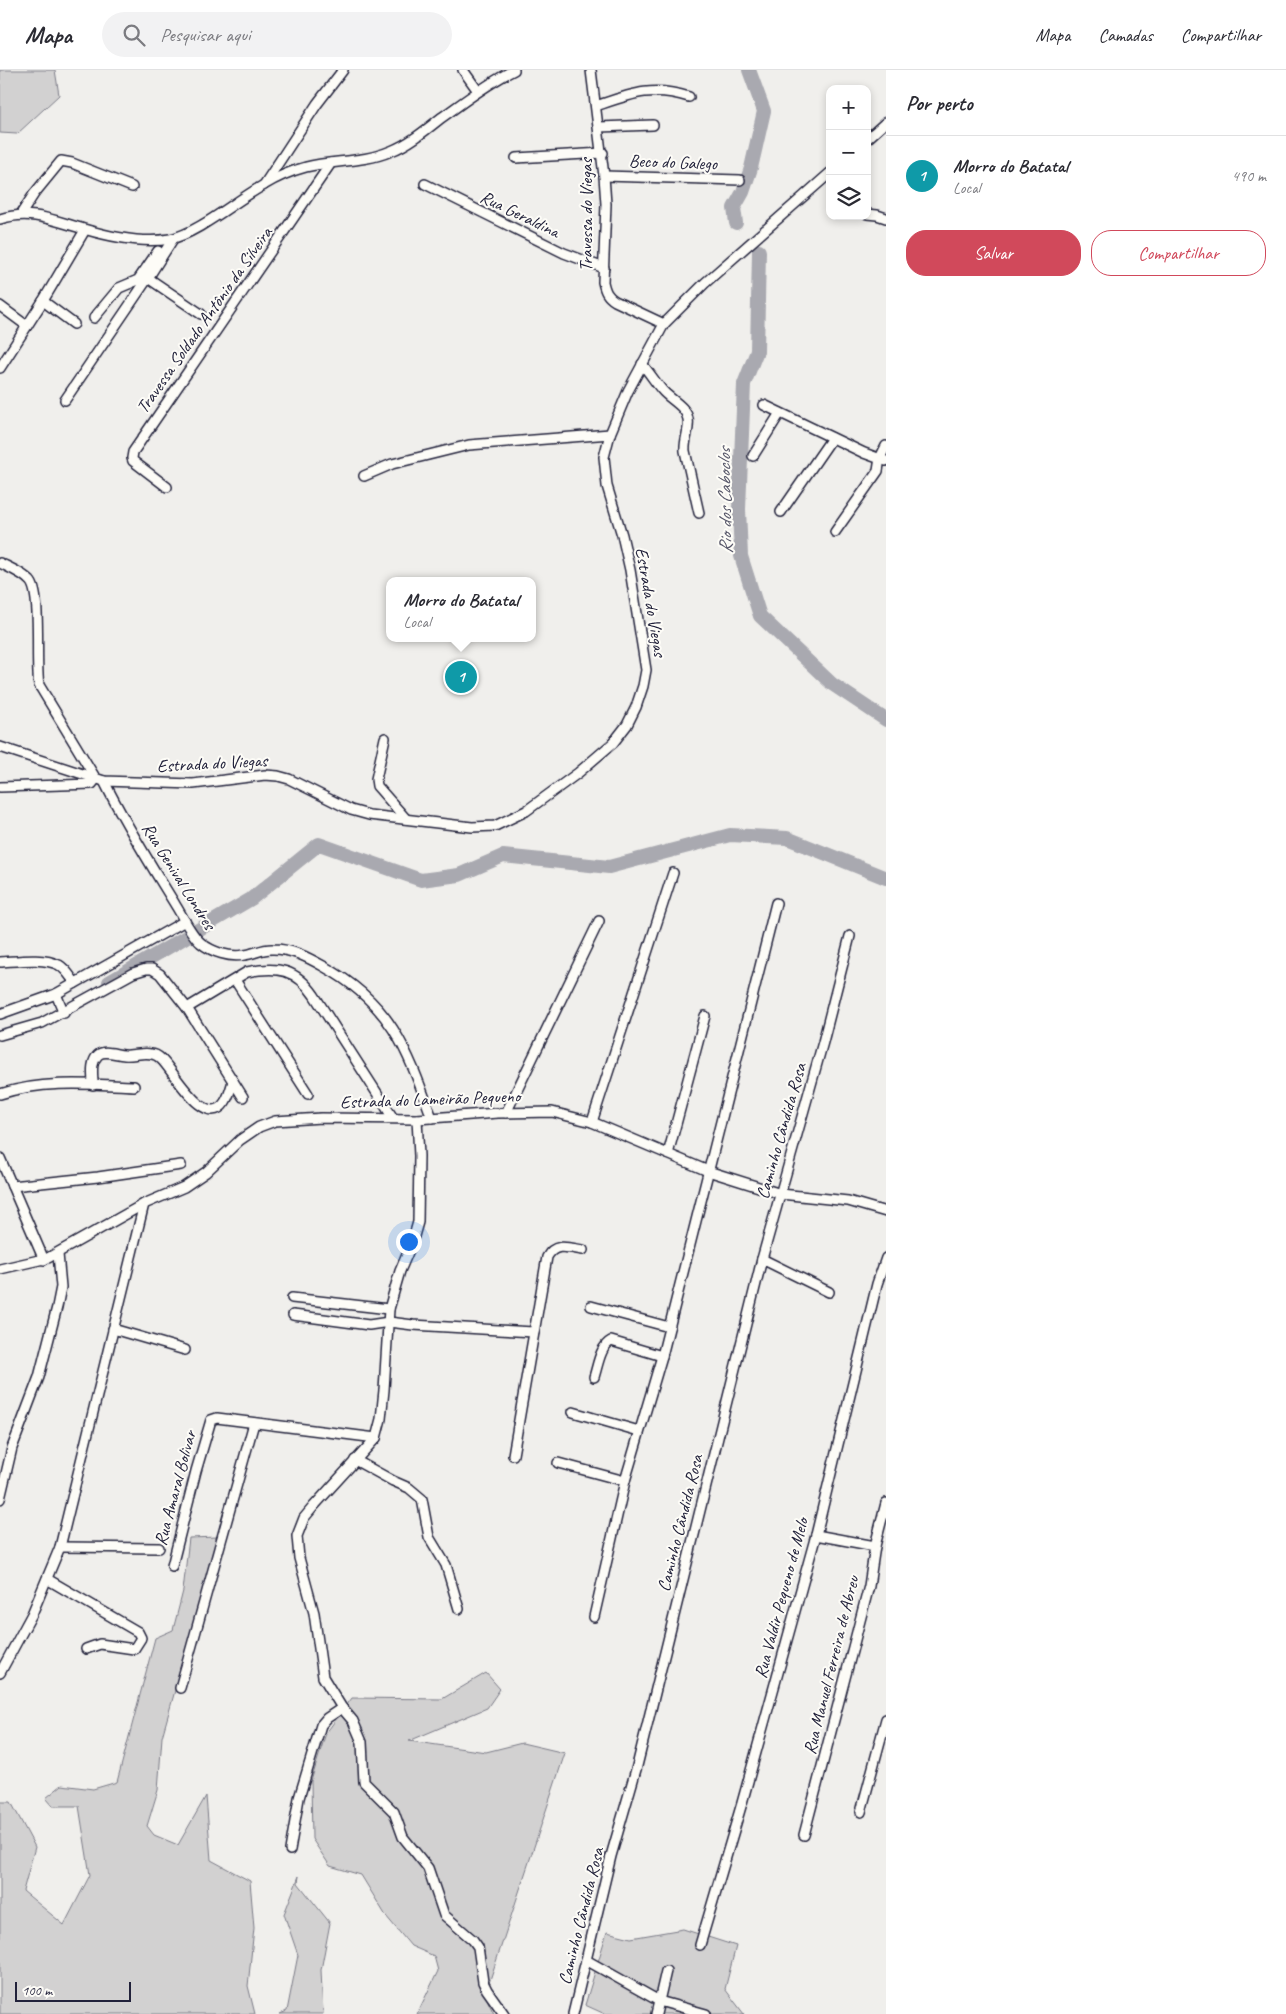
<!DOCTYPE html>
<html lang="pt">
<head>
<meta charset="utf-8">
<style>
  :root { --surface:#fff; --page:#f2f2f3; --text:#2b2b33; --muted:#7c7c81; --line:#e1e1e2; --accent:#d1495b }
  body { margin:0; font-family:Caveat,sans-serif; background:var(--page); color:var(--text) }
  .controls { position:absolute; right:15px; top:15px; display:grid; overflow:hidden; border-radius:10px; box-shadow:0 2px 8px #0003 }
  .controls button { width:45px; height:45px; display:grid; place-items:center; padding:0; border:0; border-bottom:1px solid var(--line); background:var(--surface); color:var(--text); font:25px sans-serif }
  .scale { position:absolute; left:15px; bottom:12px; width:116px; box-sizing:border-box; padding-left:5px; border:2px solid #22223b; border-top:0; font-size:14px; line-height:18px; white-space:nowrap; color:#22223b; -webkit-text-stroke:4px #fdfcf7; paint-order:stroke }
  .you { position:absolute; left:408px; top:1171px; width:18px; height:18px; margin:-12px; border:4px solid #fff; border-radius:50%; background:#1a73e8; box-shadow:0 0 0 8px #1a73e833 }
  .badge { display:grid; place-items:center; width:32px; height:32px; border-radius:50%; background:var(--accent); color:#fff; font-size:16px; font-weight:700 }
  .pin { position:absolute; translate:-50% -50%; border:2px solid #fff; box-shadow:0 1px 5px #0006 }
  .popup { position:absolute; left:386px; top:507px; width:150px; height:65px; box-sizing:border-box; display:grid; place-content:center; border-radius:10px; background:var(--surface); filter:drop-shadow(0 1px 4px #0005); font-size:16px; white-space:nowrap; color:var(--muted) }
  .popup b { font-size:19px; color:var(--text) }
  .popup::after { content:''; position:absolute; left:50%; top:100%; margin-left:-10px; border:10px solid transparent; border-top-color:var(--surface) }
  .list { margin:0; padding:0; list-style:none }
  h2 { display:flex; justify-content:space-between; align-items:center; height:65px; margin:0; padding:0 20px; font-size:21px }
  h2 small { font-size:16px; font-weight:400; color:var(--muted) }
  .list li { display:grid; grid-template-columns:32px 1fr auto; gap:15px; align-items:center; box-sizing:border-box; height:80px; padding:0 20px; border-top:1px solid var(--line) }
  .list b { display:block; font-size:19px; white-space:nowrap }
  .list p { margin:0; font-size:16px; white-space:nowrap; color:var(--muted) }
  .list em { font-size:16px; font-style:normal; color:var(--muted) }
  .actions { display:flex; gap:10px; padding:15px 20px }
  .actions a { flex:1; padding:11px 0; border:1px solid var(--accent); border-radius:20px; text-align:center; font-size:18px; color:var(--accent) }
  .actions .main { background:var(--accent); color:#fff }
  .icon { flex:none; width:28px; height:28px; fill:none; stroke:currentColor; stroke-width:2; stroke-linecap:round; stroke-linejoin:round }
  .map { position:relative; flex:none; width:886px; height:1944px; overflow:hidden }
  header { display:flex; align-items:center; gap:30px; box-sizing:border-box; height:70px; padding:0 25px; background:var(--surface); border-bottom:1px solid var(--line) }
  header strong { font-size:24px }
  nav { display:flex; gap:28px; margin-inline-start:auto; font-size:18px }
  .search { width:350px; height:45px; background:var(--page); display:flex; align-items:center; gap:12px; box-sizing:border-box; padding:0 18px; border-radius:28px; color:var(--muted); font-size:19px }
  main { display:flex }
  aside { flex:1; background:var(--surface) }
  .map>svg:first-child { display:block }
  .green { fill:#d2d1d1; stroke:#7a7a86 }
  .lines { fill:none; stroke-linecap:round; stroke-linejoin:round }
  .river { stroke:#a9a9b0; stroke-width:14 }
  .minor-casing { stroke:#22223b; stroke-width:12 }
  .minor { stroke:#fdfcf7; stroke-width:9 }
  .labels { text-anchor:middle; stroke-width:4; stroke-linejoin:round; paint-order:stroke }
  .street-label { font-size:18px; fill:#22223b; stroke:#fdfcf7 }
  .water-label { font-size:19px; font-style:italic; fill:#58586a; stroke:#fdfcf7 }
</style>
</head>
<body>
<header>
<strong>Mapa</strong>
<div class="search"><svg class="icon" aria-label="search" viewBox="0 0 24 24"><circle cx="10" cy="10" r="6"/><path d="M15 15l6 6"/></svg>Pesquisar aqui</div>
<nav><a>Mapa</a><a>Camadas</a><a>Compartilhar</a></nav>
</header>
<main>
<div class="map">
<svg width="886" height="1944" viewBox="0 0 886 1944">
  <rect width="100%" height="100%" fill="#f0efec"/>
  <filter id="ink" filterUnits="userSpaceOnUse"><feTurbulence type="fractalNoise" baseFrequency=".02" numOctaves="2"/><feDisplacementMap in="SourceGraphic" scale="10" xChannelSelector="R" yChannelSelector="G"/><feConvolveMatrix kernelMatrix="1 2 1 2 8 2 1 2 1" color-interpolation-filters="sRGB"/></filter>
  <g filter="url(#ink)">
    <g class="green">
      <polygon points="0,0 55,0 59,25 17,64 0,63"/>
      <polygon points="218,1467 162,1667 158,1720 147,1756 154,1765 178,1775 206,1726 211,1790 250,1811 254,1858 248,1916 255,1944 0,1944 0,1732 11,1732 35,1777 23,1821 64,1855 90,1805 79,1736 53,1736 46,1728 62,1715 93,1719 117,1712 155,1568 173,1560 183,1521 189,1468"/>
      <polygon points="486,1603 500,1619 487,1638 409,1671 486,1682 522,1673 565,1683 485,1925 494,1944 417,1944 438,1901 434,1886 411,1876 386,1846 361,1805 330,1796 312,1769 311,1711 326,1663 352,1628 442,1629"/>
      <polygon points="299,1806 298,1813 330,1853 321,1900 323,1944 280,1944 287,1941 298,1885 284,1844"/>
      <polygon points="683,1859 736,1876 725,1919 744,1944 605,1944 585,1935 607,1862 631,1868"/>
    </g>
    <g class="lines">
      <g class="river">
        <polyline points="736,153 734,138 743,122 751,98 764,41 749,0"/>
        <polyline points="759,181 757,281 744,314 739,439 741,486 760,546 832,614 886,650"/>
        <polyline points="109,912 251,829 319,774 421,810 459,805 503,786 609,797 730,765 787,768 886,808"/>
      </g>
      <g class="minor-casing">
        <g id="minor">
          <polyline points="463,0 478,21"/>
          <path d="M591,0L604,106L606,134L603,212C605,221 607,226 615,231L664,254"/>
          <path d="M596,36C631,24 652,15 689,27"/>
          <polyline points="599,57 653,55"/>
          <polyline points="867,69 886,52"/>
          <polyline points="516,88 603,83"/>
          <polyline points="604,106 740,110"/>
          <polyline points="425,114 564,183 604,198"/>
          <polyline points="264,115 317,34 343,0"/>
          <polyline points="21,144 34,124 61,91 72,93 132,117"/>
          <polyline points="867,144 877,145 886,148"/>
          <path d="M0,149C31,139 55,151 84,159C111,167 142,174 170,169C197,164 238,129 264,115C277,107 291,101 306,97C334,90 363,93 391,81C409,74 426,60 441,48C465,31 488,13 514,0"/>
          <polyline points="148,208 201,244"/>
          <polyline points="43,231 74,254"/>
          <polyline points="0,236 27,256"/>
          <polyline points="94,248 119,218 138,210 158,181"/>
          <path d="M642,294C649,302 655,312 662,320C669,329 686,336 688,349C690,359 684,370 685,381L699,443"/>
          <polyline points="0,298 43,231 85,160"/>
          <polyline points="65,330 148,208 173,169"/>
          <polyline points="764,335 864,383 886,391"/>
          <polyline points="753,386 780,343"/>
          <polyline points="364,406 392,394 469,375 610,364"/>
          <polyline points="167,417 133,391 132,388 133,382 331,93"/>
          <polyline points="781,442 832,368"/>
          <polyline points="835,462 878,401 880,388 886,376"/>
          <path d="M0,493C10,498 23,503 30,511C42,523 35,594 39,615L96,709L92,714L0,717"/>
          <polyline points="385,668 376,709 377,716 406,749"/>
          <polyline points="0,677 104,711 193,714 265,705 278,706 289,709 351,740 369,745 472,757 495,756 526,741 578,703 613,673 627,655 636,637 643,616 646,600 630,500 622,465 607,416 604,387 610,364 628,321 664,254 705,213 830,103"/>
          <path d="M104,711C125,754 151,795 176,836C183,847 191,865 201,873C212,882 230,888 244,885C254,884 263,878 273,879C292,879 307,887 323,896C391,933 407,979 432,1048"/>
          <path d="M0,892C18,891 43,887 59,895C66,899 70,906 75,913"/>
          <polyline points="235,910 308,1024"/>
          <polyline points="56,924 64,943"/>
          <path d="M187,938L247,902C278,896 296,899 314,925L393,1048"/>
          <polyline points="0,944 56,924 185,851"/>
          <polyline points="0,965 42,953 133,903 146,899 152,899 160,904 187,938 243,1027"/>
          <path d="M93,1015C93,1005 90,993 98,985C105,979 116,985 124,985C133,986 143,982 151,984C155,984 159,987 161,989C172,998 205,1062 225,1032C229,1026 231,1018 233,1011"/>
          <path d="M0,1024C43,1010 89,1014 134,1016"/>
          <polyline points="506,1043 599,851"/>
          <polyline points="592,1052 673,803"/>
          <polyline points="668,1084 705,946"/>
          <polyline points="0,1088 44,1190"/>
          <polyline points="12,1116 98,1107 181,1095"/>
          <polyline points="762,1189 829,1222"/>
          <polyline points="0,1199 48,1188 144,1134 184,1117 206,1102 240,1070 259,1057 275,1051 321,1048 417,1049 498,1043 552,1042 592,1052 708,1101 781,1124 848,1131 886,1142"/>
          <polyline points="292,1228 389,1239"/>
          <polyline points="591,1236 669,1257"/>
          <polyline points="293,1245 369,1255 389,1252 413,1255 534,1262"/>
          <polyline points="113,1259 185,1280"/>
          <path d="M594,1307C598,1295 600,1277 611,1271L662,1286"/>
          <polyline points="573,1342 639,1361"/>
          <path d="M513,1385L547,1187C555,1172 569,1178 583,1180"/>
          <polyline points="355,1390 393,1411 409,1418 422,1429 429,1467 446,1495 459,1539"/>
          <polyline points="558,1393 625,1411"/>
          <polyline points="0,1429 12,1378 39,1307 57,1237 61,1217 58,1184"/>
          <polyline points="816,1465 875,1476"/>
          <polyline points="60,1477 159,1478"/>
          <polyline points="172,1496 196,1401 211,1350 217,1348 376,1368"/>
          <polyline points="47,1509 138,1562 141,1568 134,1579 100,1574 86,1579"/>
          <polyline points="594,1547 625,1411 662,1286 776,833"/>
          <polyline points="0,1603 32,1544 60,1477 144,1134"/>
          <polyline points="180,1618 254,1353"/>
          <polyline points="342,1638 353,1651 362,1672 364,1712 394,1742 403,1767 428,1798 444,1845 473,1870 478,1877 483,1912 487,1920 504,1944"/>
          <polyline points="861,1742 886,1649"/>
          <polyline points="804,1765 869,1516 875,1476 886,1433"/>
          <polyline points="290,1780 299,1728 321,1655 327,1648 342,1638 323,1607 314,1543 299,1488 297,1466 304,1448 314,1436 376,1368 381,1349 384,1320 389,1239 400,1201 412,1173 418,1152 419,1086 417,1049"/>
          <polyline points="700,1875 742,1733 816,1465 877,1214 886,1188"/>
          <polyline points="586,1890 659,1931 706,1944"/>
          <polyline points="573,1944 611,1786 637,1696 762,1189 823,972 850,866"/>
          <polyline points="656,1944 666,1901"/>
        </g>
      </g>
      <use href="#minor" class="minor"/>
    </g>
  </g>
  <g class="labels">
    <g class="street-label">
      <text transform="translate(673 92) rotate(2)" y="6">Beco do Galego</text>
      <text transform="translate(520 144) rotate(26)" y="6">Rua Geraldina</text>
      <text transform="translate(586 145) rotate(-90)" y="6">Travessa do Viegas</text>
      <text transform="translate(204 250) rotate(-55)" y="6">Travessa Soldado Antônio da Silveira</text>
      <text transform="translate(651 532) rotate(80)" y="6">Estrada do Viegas</text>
      <text transform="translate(212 693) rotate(-3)" y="6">Estrada do Viegas</text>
      <text transform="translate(179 806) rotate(58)" y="6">Rua Genival Londres</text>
      <text transform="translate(430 1029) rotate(-2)" y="6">Estrada do Lameirão Pequeno</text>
      <text transform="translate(781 1061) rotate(-74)" y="6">Caminho Cândida Rosa</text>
      <text transform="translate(175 1418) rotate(-75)" y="6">Rua Amaral Bolivar</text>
      <text transform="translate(680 1453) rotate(-76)" y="6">Caminho Cândida Rosa</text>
      <text transform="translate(781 1528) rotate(-75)" y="6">Rua Valdir Pequeno de Melo</text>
      <text transform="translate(831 1595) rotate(-76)" y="6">Rua Manuel Ferreira de Abreu</text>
      <text transform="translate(581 1846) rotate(-76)" y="6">Caminho Cândida Rosa</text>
    </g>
    <g class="water-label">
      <text transform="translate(724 431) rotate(-91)" y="7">Rio dos Caboclos</text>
    </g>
  </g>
</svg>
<div class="controls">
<button>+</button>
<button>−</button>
<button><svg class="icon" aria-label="layers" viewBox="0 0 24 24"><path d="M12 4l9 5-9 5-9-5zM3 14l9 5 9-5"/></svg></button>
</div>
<div class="scale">100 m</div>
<div class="you"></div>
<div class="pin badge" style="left:461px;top:607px;background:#0f9aa8">1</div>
<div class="popup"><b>Morro do Batatal</b>Local</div>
</div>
<aside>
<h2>Por perto<small></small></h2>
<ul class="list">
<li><span class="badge" style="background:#0f9aa8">1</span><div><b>Morro do Batatal</b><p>Local</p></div><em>490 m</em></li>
</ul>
<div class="actions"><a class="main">Salvar</a><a>Compartilhar</a></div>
</aside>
</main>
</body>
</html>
